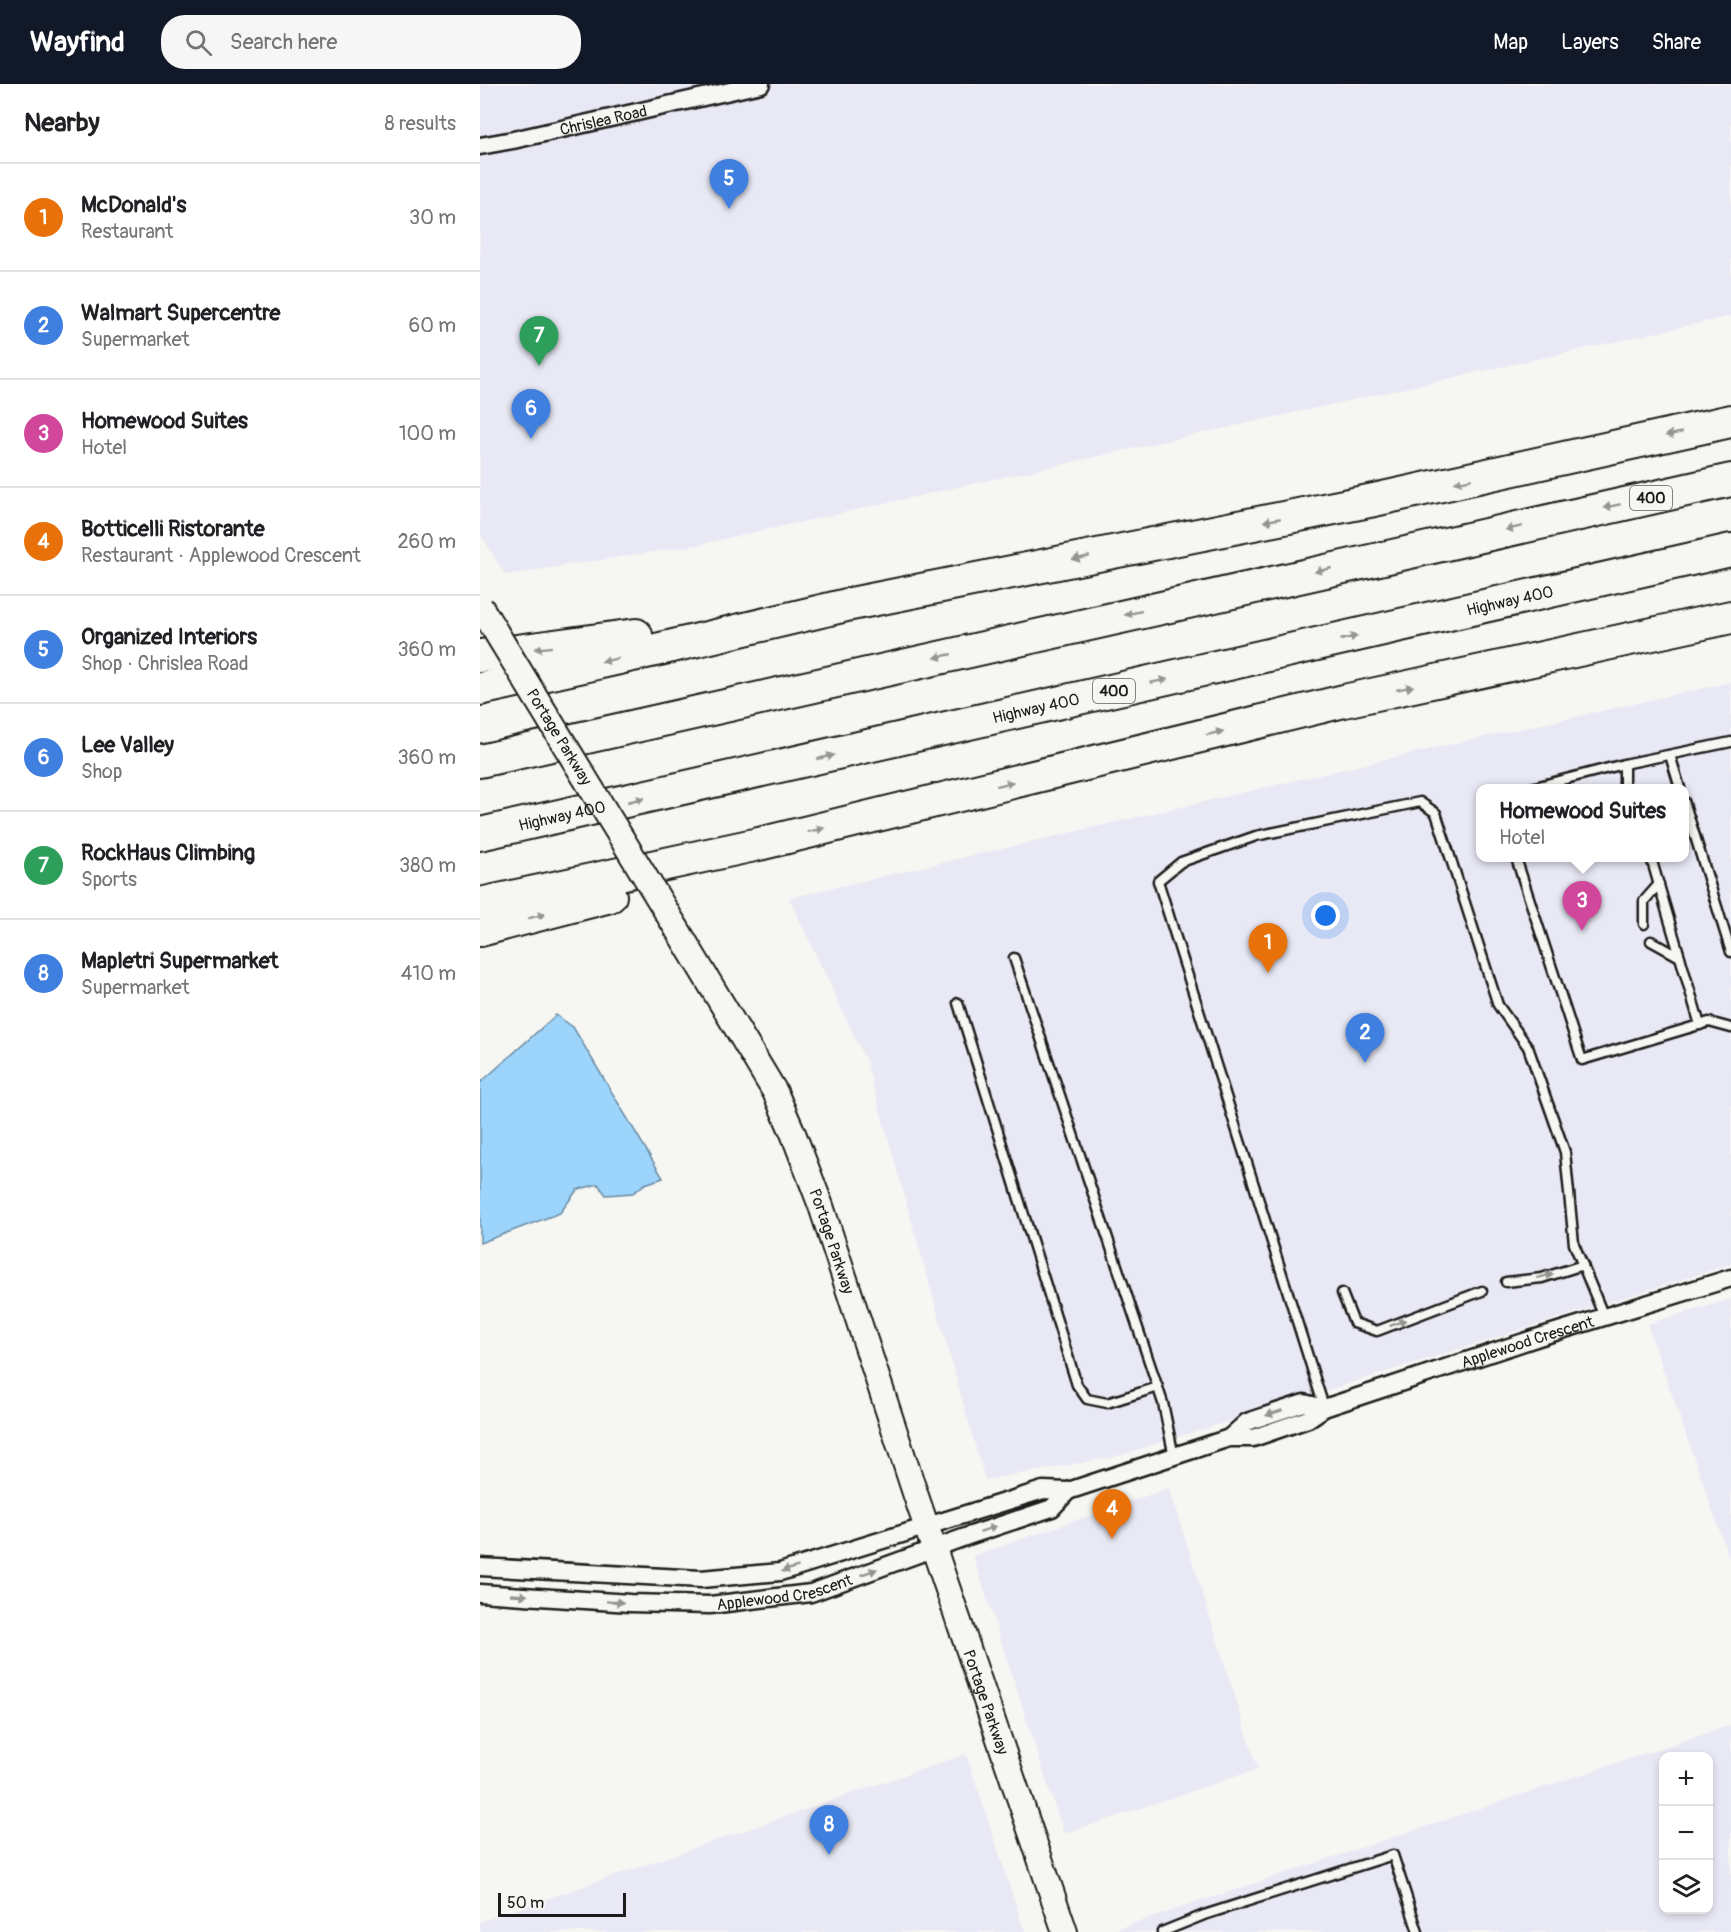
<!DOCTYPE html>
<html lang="en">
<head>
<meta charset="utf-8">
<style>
  :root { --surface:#fff; --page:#f6f6f6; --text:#202124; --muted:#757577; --line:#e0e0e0; --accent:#111827 }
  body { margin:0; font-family:Pangolin,sans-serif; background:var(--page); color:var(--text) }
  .controls { position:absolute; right:18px; bottom:18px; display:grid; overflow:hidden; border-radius:12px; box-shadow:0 3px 9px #0003 }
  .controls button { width:54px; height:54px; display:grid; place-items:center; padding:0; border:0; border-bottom:2px solid var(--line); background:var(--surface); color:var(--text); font:30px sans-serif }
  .scale { position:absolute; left:18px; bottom:15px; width:128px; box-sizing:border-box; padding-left:6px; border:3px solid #1c1c1c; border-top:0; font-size:16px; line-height:21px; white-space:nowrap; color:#1c1c1c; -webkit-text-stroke:4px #f6f6f2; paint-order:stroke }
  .you { position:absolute; left:846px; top:832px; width:21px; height:21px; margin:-15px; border:4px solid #fff; border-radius:50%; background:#1a73e8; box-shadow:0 0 0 9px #1a73e833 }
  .badge { display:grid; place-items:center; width:39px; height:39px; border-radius:50%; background:var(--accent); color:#fff; font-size:20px; font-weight:700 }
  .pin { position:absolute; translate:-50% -50px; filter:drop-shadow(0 2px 3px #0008) }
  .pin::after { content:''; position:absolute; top:32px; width:21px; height:18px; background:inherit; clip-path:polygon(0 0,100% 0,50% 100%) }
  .popup { position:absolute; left:996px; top:700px; width:213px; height:78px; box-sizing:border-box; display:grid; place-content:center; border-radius:12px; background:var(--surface); filter:drop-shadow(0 2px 4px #0005); font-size:20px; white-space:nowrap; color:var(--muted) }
  .popup b { font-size:22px; color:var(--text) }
  .popup::after { content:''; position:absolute; left:50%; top:100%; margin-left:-12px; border:12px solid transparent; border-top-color:var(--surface) }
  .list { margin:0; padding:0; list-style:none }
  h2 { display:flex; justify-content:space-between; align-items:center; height:78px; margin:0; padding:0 24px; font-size:26px }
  h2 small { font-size:20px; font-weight:400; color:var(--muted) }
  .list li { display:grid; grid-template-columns:39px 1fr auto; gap:18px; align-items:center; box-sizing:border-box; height:108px; padding:0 24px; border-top:2px solid var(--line) }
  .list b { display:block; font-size:22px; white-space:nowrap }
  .list p { margin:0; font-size:20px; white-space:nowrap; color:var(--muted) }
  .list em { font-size:20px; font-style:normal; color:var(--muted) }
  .icon { flex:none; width:33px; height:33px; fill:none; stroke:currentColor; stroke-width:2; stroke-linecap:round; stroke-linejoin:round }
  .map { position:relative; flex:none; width:1251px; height:1848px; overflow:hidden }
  header { display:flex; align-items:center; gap:36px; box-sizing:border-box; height:84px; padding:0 30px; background:var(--accent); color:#fff }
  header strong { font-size:28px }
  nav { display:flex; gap:33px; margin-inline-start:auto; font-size:21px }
  .search { width:420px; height:54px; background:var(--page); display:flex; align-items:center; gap:15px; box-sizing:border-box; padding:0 21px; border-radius:24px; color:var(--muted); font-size:22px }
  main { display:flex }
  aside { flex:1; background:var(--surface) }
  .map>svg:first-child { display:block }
  .built { fill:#e8e9f5; fill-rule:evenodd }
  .water { fill:#9cd4fb; stroke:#698aa2; stroke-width:1.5 }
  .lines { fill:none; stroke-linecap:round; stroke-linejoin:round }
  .lane-casing { stroke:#1c1c1c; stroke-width:13 }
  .street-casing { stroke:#1c1c1c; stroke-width:21 }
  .secondary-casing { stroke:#1c1c1c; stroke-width:28 }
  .highway-casing { stroke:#1c1c1c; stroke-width:36 }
  .lane { stroke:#f6f6f2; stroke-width:8 }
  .street { stroke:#f6f6f2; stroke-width:16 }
  .secondary { stroke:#f6f6f2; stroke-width:24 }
  .highway { stroke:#f6f6f2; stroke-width:32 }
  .secondary-bridge-casing { stroke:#1c1c1c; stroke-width:28; stroke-linecap:butt }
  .secondary-bridge { stroke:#f6f6f2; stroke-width:24 }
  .oneway { fill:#949492 }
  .labels { text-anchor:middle; stroke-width:4.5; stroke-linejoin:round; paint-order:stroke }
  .shield { fill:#f6f6f2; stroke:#5d5d5c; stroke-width:1.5 }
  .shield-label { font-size:15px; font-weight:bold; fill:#1c1c1c }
  .street-label { font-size:16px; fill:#1c1c1c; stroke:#f6f6f2 }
</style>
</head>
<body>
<header>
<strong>Wayfind</strong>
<div class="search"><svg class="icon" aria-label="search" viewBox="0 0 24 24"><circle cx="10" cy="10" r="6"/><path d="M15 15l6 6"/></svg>Search here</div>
<nav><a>Map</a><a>Layers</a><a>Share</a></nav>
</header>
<main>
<aside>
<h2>Nearby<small>8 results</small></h2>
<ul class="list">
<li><span class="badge" style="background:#e8710a">1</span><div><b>McDonald's</b><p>Restaurant</p></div><em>30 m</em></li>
<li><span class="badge" style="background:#3f7fe0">2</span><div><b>Walmart Supercentre</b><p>Supermarket</p></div><em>60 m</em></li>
<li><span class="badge" style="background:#d1479c">3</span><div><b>Homewood Suites</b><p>Hotel</p></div><em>100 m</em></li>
<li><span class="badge" style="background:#e8710a">4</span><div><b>Botticelli Ristorante</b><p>Restaurant · Applewood Crescent</p></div><em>260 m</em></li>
<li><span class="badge" style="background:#3f7fe0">5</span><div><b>Organized Interiors</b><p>Shop · Chrislea Road</p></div><em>360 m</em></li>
<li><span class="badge" style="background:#3f7fe0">6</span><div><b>Lee Valley</b><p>Shop</p></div><em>360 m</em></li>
<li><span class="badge" style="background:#2e9e5b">7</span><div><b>RockHaus Climbing</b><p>Sports</p></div><em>380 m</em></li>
<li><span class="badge" style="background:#3f7fe0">8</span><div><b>Mapletri Supermarket</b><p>Supermarket</p></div><em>410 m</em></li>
</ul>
</aside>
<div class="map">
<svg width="1251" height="1848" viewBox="0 0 1251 1848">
  <rect width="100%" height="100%" fill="#f6f6f2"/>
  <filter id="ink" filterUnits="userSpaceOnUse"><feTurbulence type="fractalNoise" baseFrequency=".0167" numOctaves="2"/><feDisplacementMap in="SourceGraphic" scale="12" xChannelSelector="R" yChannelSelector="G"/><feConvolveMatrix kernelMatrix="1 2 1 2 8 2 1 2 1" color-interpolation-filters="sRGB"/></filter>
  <g filter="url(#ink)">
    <g class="built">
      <polygon points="0,0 1251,0 1251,232 217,461 25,491 0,449"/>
      <path d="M1251,598V1180L634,1373L505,1396L386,977L309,814L968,661ZM1000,704H1204V774H1000Z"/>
      <polygon points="1251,1215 1251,1479 1167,1240"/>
      <polygon points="689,1404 778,1685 584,1750 493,1472"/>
      <path d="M1251,1641V1848H628ZM1184,1672H1228V1826H1184Z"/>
      <polygon points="486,1670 545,1848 0,1848 0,1838"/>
    </g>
    <polygon class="water" points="76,931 93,943 183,1094 165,1100 153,1109 126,1111 118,1100 97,1106 80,1129 0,1159 0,999"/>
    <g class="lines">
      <g class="lane-casing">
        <g id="lane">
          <polyline points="1190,671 1200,704"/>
          <polyline points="1144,680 1251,658"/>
          <polyline points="1051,704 1144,680 1144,704"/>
          <polyline points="1204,717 1251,868"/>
          <polyline points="1036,774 1102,976 1229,938 1251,944"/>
          <polyline points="1171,774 1220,941"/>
          <polyline points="1164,840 1164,817 1179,800"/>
          <polyline points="1171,857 1200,873"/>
          <polyline points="534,874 683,1319 694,1373"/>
          <polyline points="478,919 597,1301 607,1315 627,1319 678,1303"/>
          <polyline points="1026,1198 1062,1194 1103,1181"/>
          <polyline points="862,1209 874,1239 897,1247 1002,1207"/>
          <polyline points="844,1323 678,797 701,778 776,752 940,718 956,729 1018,921 1048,963 1085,1068 1094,1160 1124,1233"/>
          <polyline points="682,1848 724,1831 913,1771 938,1848"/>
        </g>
      </g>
      <g class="street-casing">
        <g id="street">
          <path id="s1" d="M0,62L33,56L281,0"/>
          <polyline points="749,1354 767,1338 824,1319 844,1324"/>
          <path id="s2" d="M0,1483L221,1495L300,1488L563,1406L588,1407L749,1354H773L828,1335L844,1324L1059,1253L1251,1194"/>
          <path id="s3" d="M0,1509L150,1519L230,1521L331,1509L488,1452L572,1424L588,1407"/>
        </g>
      </g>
      <g class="secondary-casing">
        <g id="secondary">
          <path id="s4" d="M197,845L295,1008L313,1049L341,1122L436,1412L585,1848"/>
        </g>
      </g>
      <g class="highway-casing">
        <g id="highway">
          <polyline points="0,572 156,551"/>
          <polyline points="0,605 180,565 371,520 894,416 1251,337"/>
          <polyline points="0,677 1251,396"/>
          <path id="s5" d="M0,750L1251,466"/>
          <polyline points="0,820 279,760 864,617 1251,533"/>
          <polyline points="0,846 130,812"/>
        </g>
      </g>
      <use href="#lane" class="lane"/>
      <use href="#street" class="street"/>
      <use href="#secondary" class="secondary"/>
      <use href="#highway" class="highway"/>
      <g class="secondary-bridge-casing">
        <g id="secondary-bridge">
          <path id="s6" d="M0,522L197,845"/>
        </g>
      </g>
      <use href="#secondary-bridge" class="secondary-bridge"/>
    </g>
    <defs><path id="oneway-solid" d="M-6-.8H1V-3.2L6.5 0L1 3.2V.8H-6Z" transform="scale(1.5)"/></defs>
    <g class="oneway">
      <use href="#oneway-solid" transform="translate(1194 350) rotate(168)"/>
      <use href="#oneway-solid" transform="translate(983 397) rotate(168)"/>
      <use href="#oneway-solid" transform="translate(1132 422) rotate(168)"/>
      <use href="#oneway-solid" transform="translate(792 436) rotate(169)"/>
      <use href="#oneway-solid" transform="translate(1034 444) rotate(168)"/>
      <use href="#oneway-solid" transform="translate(601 474) rotate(169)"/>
      <use href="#oneway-solid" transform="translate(843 486) rotate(167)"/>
      <use href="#oneway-solid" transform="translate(653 529) rotate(167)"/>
      <use href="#oneway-solid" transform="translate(869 554) rotate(-13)"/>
      <use href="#oneway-solid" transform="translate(63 564) rotate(173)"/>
      <use href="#oneway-solid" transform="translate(463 572) rotate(167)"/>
      <use href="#oneway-solid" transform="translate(130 576) rotate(168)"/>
      <use href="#oneway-solid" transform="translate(679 597) rotate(-13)"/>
      <use href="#oneway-solid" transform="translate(925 604) rotate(-12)"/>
      <use href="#oneway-solid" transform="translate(735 649) rotate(-14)"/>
      <use href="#oneway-solid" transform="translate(346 673) rotate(-13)"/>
      <use href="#oneway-solid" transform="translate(525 700) rotate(-14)"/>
      <use href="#oneway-solid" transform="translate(156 716) rotate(-13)"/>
      <use href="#oneway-solid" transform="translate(336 746) rotate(-14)"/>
      <use href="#oneway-solid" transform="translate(57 832) rotate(-15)"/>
      <use href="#oneway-solid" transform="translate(1065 1192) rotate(-14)"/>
      <use href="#oneway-solid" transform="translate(918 1239) rotate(-21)"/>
      <use href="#oneway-solid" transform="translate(794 1329) rotate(162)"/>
      <use href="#oneway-solid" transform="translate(508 1445) rotate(-18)"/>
      <use href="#oneway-solid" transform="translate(310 1485) rotate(163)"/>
      <use href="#oneway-solid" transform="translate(389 1488) rotate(-20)"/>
      <use href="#oneway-solid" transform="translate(39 1511) rotate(3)"/>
      <use href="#oneway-solid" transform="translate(135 1518) rotate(4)"/>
    </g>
  </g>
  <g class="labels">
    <g class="shield">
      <rect x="1150" y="402" width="42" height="24" rx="4.5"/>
      <rect x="613" y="595" width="42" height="24" rx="4.5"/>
    </g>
    <g class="shield-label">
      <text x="1171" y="419">400</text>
      <text x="634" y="612">400</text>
    </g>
    <g class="street-label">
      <text dy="6" stroke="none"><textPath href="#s1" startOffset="126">Chrislea Road</textPath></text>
      <text dy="6" stroke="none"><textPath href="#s5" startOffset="1056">Highway 400</textPath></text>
      <text dy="6" stroke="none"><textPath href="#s5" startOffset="570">Highway 400</textPath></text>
      <text dy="6" stroke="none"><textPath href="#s6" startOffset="153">Portage Parkway</textPath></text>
      <text dy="6" stroke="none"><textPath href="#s5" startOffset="84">Highway 400</textPath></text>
      <text dy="6" stroke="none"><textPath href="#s4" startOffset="350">Portage Parkway</textPath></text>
      <text dy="6" stroke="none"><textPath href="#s2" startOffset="1086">Applewood Crescent</textPath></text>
      <text dy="6" stroke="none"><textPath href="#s3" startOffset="306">Applewood Crescent</textPath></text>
      <text dy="6" stroke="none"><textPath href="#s4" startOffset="836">Portage Parkway</textPath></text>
    </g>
  </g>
</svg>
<div class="controls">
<button>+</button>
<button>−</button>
<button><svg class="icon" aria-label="layers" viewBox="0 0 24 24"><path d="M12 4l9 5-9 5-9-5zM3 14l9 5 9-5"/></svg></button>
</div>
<div class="scale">50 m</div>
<div class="you"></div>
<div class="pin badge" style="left:788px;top:889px;background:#e8710a">1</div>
<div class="pin badge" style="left:885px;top:979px;background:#3f7fe0">2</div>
<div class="pin badge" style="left:1102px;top:847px;background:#d1479c">3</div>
<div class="popup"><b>Homewood Suites</b>Hotel</div>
<div class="pin badge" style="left:632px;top:1455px;background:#e8710a">4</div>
<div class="pin badge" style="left:249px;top:125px;background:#3f7fe0">5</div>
<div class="pin badge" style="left:51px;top:355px;background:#3f7fe0">6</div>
<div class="pin badge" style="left:59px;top:282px;background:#2e9e5b">7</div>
<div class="pin badge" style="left:349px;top:1771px;background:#3f7fe0">8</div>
</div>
</main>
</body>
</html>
